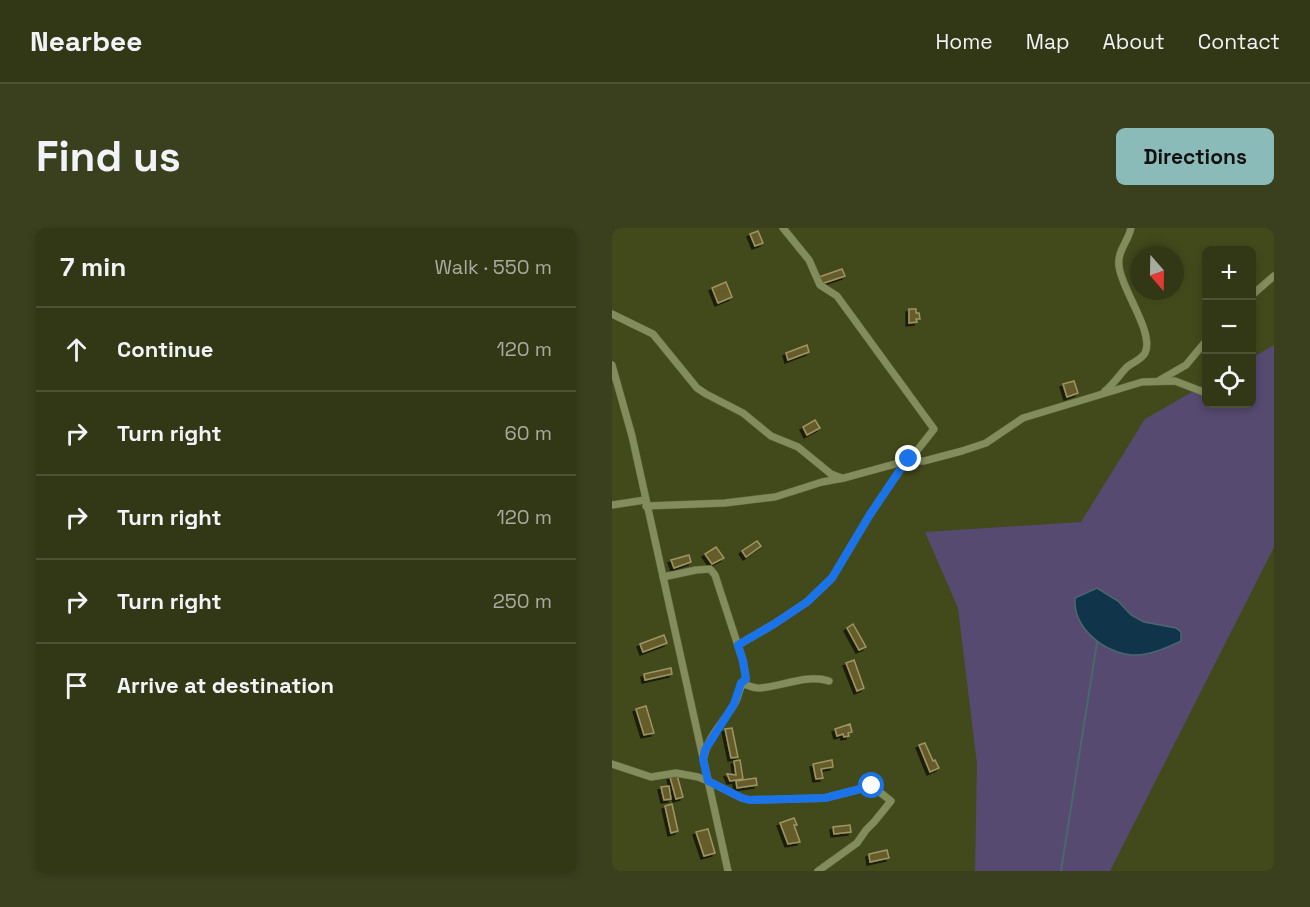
<!DOCTYPE html>
<html lang="en">
<head>
<meta charset="utf-8">
<style>
  :root { --surface:#323815; --page:#3a3f1e; --text:#f1f3f6; --muted:#a8aca0; --line:#4d5234; --accent:#8bbbb9 }
  body { margin:0; font-family:"Space Grotesk",sans-serif; background:var(--page); color:var(--text) }
  .controls { position:absolute; right:18px; top:18px; display:grid; overflow:hidden; border-radius:9px; box-shadow:0 3px 9px #0003 }
  .controls button { width:54px; height:54px; display:grid; place-items:center; padding:0; border:0; border-bottom:2px solid var(--line); background:var(--surface); color:var(--text); font:30px sans-serif }
  .compass { position:absolute; left:518px; top:18px; width:54px; height:54px; border-radius:50%; background:var(--surface); box-shadow:0 3px 9px #0003; rotate:160deg }
  .stop { position:absolute; width:18px; height:18px; margin:-14px; border:4px solid #1a73e8; border-radius:50%; background:#fff }
  .stop.end { background:#1a73e8; border-color:#fff; box-shadow:0 2px 6px #0008 }
  .list { margin:0; padding:0; list-style:none }
  h2 { display:flex; justify-content:space-between; align-items:center; height:78px; margin:0; padding:0 24px; font-size:26px }
  h2 small { font-size:20px; font-weight:400; color:var(--muted) }
  .list li { display:grid; grid-template-columns:39px 1fr auto; gap:18px; align-items:center; box-sizing:border-box; height:84px; padding:0 24px; border-top:2px solid var(--line) }
  .list b { display:block; font-size:22px; white-space:nowrap }
  .list em { font-size:20px; font-style:normal; color:var(--muted) }
  .icon { flex:none; width:33px; height:33px; fill:none; stroke:currentColor; stroke-width:2; stroke-linecap:round; stroke-linejoin:round }
  .map { position:relative; flex:none; width:662px; height:643px; overflow:hidden; border-radius:9px }
  header { display:flex; align-items:center; gap:36px; box-sizing:border-box; height:84px; padding:0 30px; background:var(--surface); border-bottom:2px solid var(--line) }
  header strong { font-size:28px }
  nav { display:flex; gap:33px; margin-inline-start:auto; font-size:21px }
  .intro { display:flex; align-items:center; justify-content:space-between; box-sizing:border-box; height:144px; padding:0 36px }
  h1 { margin:0; font-size:42px }
  .button { padding:15px 27px; border-radius:9px; background:var(--accent); color:#111; font-size:21px; font-weight:700 }
  main { display:flex; gap:36px; padding:0 36px }
  aside { flex:1; background:var(--surface); border-radius:9px; box-shadow:0 3px 9px #0003 }
  .map>svg:first-child { display:block }
  .green { fill:#564a70 }
  .water { fill:#10354a; stroke:#4b676e; stroke-width:1.5 }
  .lines { fill:none; stroke-linecap:round; stroke-linejoin:round }
  .stream { stroke:#4b676e; stroke-width:2 }
  .building { fill:#655b2c; stroke:#9f9564; stroke-width:1.5; filter:url(#shadow) }
  .street-casing { stroke:#60663e; stroke-width:8 }
  .street { stroke:#828c5c; stroke-width:7 }
  .route { stroke:#1a73e8; stroke-width:8 }
</style>
</head>
<body>
<header>
<strong>Nearbee</strong>
<nav><a>Home</a><a>Map</a><a>About</a><a>Contact</a></nav>
</header>
<div class="intro"><h1>Find us</h1><a class="button">Directions</a></div>
<main>
<aside>
<h2>7 min<small>Walk · 550 m</small></h2>
<ul class="list">
<li><svg class="icon" aria-label="ahead" viewBox="0 0 24 24"><path d="M12 20V5M6 11l6-6 6 6"/></svg><div><b>Continue</b></div><em>120 m</em></li>
<li><svg class="icon" aria-label="right" viewBox="0 0 24 24"><path d="M7 20v-9h11M14 6l5 5-5 5"/></svg><div><b>Turn right</b></div><em>60 m</em></li>
<li><svg class="icon" aria-label="right" viewBox="0 0 24 24"><path d="M7 20v-9h11M14 6l5 5-5 5"/></svg><div><b>Turn right</b></div><em>120 m</em></li>
<li><svg class="icon" aria-label="right" viewBox="0 0 24 24"><path d="M7 20v-9h11M14 6l5 5-5 5"/></svg><div><b>Turn right</b></div><em>250 m</em></li>
<li><svg class="icon" aria-label="arrive" viewBox="0 0 24 24"><path d="M6 21V4h12l-3 4 3 4H6"/></svg><div><b>Arrive at destination</b></div></li>
</ul>
</aside>
<div class="map">
<svg width="662" height="643" viewBox="0 0 662 643">
  <defs>
    <filter id="shadow"><feDropShadow dx="-3" dy="3" stdDeviation="0" flood-color="#0009"/></filter>
  </defs>
  <rect width="100%" height="100%" fill="#424a1c"/>
  <polygon class="green" points="662,117 662,319 498,643 363,643 365,536 346,380 313,304 469,294 533,191 594,156 594,176 640,176 640,130"/>
  <path class="water" d="M485,360L506,373L519,387L532,394L564,400L569,404V413C554,420 537,428 520,427C491,424 461,400 463,370Z"/>
  <g class="lines">
    <polyline class="stream" points="449,643 485,414"/>
  </g>
  <g class="building">
    <polygon points="146,3 151,15 143,18 138,6"/>
    <polygon points="230,41 233,48 209,56 207,49"/>
    <polygon points="114,54 120,69 106,75 100,60"/>
    <polygon points="297,81 304,81 304,85 307,85 308,91 304,91 305,94 297,95"/>
    <polygon points="195,117 197,124 176,132 174,125"/>
    <polygon points="462,153 466,165 455,169 451,156"/>
    <polygon points="203,192 208,200 195,207 191,199"/>
    <polygon points="145,313 149,318 134,329 130,323"/>
    <polygon points="104,319 112,330 100,336 93,326"/>
    <polygon points="77,327 79,334 62,340 59,332"/>
    <polygon points="241,396 254,419 247,422 235,400"/>
    <polygon points="52,407 55,415 31,424 28,416"/>
    <polygon points="242,432 252,460 245,463 234,435"/>
    <polygon points="59,440 60,446 33,452 32,446"/>
    <polygon points="34,478 42,505 32,507 24,481"/>
    <polygon points="238,496 240,504 236,505 237,508 232,509 231,506 225,508 223,501"/>
    <polygon points="120,500 126,529 119,530 113,501"/>
    <polygon points="313,515 321,533 323,532 327,540 318,544 307,517"/>
    <polygon points="128,532 131,551 118,553 115,546 124,547 122,533"/>
    <polygon points="220,532 221,539 209,541 211,550 204,551 201,536"/>
    <polygon points="65,547 71,569 64,571 58,549"/>
    <polygon points="144,550 145,557 125,560 124,553"/>
    <polygon points="57,558 59,571 52,572 49,559"/>
    <polygon points="60,576 66,603 59,605 53,578"/>
    <polygon points="182,590 185,597 182,597 188,614 176,616 168,595"/>
    <polygon points="238,597 239,604 222,606 221,599"/>
    <polygon points="96,601 103,625 92,628 84,604"/>
    <polygon points="275,622 277,630 258,634 257,626"/>
  </g>
  <g class="lines">
    <g class="street-casing">
      <g id="street">
        <polyline points="640,67 662,48"/>
        <polyline points="0,86 41,106 85,160 94,166 131,185 159,208 186,219 219,246 230,250"/>
        <polyline points="0,137 20,208 116,643"/>
        <polyline points="548,152 574,137 594,113"/>
        <path d="M493,163C502,156 507,147 515,139C521,134 529,132 533,125C543,105 509,61 507,38C505,23 516,14 519,0"/>
        <polyline points="0,277 33,272"/>
        <polyline points="34,278 113,275 163,269 210,254 232,250 294,233 312,233 350,223 374,215 411,190 530,154 563,153 594,165"/>
        <path d="M51,349L84,342L98,341L103,347L131,433L134,451C128,457 127,466 124,473C114,492 96,507 92,529"/>
        <polyline points="126,417 162,396 195,374 220,350 257,288 294,233 300,229 322,201 225,68 208,57 197,32 171,0"/>
        <path d="M129,455C135,457 142,461 148,460C171,458 195,446 217,453"/>
        <polyline points="0,536 39,549 64,545 86,549 96,553 130,570 137,572 213,570 260,558 279,573 262,594 254,602 245,615 206,643"/>
      </g>
    </g>
    <use href="#street" class="street"/>
  </g>
  <g class="lines">
    <polyline class="route" points="260,558 213,570 137,572 130,570 96,553 91,531 93,522 122,476 129,455 134,451 131,433 126,417 162,396 195,374 220,350 257,288 294,233 297,231"/>
  </g>
</svg>
<div class="controls">
<button>+</button>
<button>−</button>
<button><svg class="icon" aria-label="locate" viewBox="0 0 24 24"><circle cx="12" cy="12" r="6"/><path d="M12 2v4M12 18v4M2 12h4M18 12h4"/></svg></button>
</div>
<svg class="compass" viewBox="-18 -18 36 36"><path d="M0-13l5 13h-10z" fill="#e53935"/><path d="M0 13l5-13h-10z" fill="#a8aca0"/></svg>
<div class="stop" style="left:260px;top:558px"></div>
<div class="stop end" style="left:297px;top:231px"></div>
</div>
</main>
</body>
</html>
